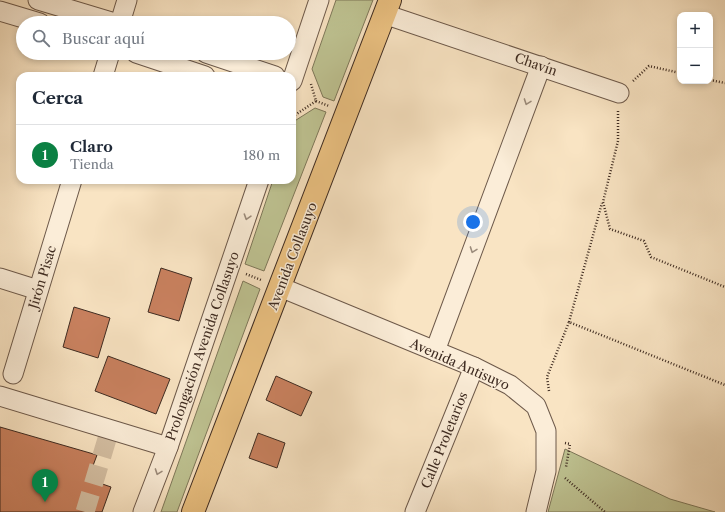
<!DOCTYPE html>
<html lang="es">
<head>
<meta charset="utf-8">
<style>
  :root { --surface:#fff; --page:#f2f2f3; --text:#1f2937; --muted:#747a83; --line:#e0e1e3; --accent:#0b8043 }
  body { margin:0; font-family:"Libre Caslon Text",serif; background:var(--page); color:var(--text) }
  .controls { position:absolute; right:12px; top:12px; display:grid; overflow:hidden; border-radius:8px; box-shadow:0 2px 6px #0003 }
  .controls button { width:36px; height:36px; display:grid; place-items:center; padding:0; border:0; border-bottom:1px solid var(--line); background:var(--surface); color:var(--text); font:20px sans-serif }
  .you { position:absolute; left:473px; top:222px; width:14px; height:14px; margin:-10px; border:3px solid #fff; border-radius:50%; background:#1a73e8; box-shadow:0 0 0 6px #1a73e833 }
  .badge { display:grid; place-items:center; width:26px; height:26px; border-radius:50%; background:var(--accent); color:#fff; font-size:13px; font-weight:700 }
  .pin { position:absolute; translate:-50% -33px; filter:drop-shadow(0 1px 2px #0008) }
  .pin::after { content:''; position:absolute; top:21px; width:14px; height:12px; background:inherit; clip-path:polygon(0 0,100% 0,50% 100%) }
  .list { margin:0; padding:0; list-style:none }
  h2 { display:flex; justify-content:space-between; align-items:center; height:52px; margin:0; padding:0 16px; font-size:17px }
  h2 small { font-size:13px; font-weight:400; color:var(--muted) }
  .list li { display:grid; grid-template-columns:26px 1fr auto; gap:12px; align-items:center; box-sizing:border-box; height:60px; padding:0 16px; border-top:1px solid var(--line) }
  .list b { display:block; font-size:15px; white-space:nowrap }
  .list p { margin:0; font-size:13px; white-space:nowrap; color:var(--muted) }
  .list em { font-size:13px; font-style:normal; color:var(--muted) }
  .icon { flex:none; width:22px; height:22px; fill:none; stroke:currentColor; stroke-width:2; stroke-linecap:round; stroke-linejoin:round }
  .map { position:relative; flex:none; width:725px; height:512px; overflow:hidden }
  .search { position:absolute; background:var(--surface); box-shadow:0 2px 6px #0003; left:16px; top:16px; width:280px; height:44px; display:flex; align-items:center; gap:10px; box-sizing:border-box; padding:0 14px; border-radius:22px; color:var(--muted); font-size:15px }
  .panel { position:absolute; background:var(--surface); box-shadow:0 2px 6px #0003; left:16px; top:72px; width:280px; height:112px; border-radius:12px }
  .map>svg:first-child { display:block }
  .green { fill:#bfc493; stroke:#7e785a }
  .building { fill:#c9815f; stroke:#3e2b21 }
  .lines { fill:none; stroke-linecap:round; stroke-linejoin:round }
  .minor-tunnel { stroke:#d4bfa3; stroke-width:19; stroke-dasharray:19 10; stroke-linecap:butt }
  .minor-casing { stroke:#6d594a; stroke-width:21 }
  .major-casing { stroke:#3e2b21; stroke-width:24 }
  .path { stroke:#3e2b21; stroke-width:2.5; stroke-dasharray:1 2; stroke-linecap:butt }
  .minor { stroke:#fbedd8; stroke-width:19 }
  .major { stroke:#ecc282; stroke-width:22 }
  .oneway { stroke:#9c8c7c }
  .labels { text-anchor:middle; stroke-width:3; stroke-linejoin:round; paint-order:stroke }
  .street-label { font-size:13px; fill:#3e2b21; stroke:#fbedd8 }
</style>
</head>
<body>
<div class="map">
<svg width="725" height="512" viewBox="0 0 725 512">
  <rect width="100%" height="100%" fill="#f9e4c3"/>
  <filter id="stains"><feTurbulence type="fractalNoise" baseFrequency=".005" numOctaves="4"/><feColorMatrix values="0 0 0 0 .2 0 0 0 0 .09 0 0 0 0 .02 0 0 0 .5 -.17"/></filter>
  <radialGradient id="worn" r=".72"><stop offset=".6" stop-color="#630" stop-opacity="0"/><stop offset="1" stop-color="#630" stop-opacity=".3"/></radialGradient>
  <g class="green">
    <polygon points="336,0 373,0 334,101 323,97 312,69"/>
    <polygon points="315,108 326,112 264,271 245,264 273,180 292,180 293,122"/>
    <polygon points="243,281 260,289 177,512 161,512"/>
    <polygon points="565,449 670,499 715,512 548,512"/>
  </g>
  <g class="building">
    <polygon points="161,268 192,278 179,321 148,312"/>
    <polygon points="74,307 110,318 98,358 63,347"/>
    <polygon points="108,356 170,379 156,414 95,391"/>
    <polygon points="276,376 312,392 301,416 266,400"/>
    <polygon points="0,427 97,455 88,479 111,487 102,512 0,512"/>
    <polygon points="258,433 285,443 277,468 249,458"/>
  </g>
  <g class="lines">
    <polyline class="minor-tunnel" points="85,512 110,429"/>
    <g class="minor-casing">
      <g id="minor">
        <polyline points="38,0 115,23"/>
        <polyline points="0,11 40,23"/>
        <polyline points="384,14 619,93"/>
        <polyline points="120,23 127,0"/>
        <polyline points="136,53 205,76"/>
        <polyline points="206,53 275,76"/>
        <polyline points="103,76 110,53"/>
        <polyline points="292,81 319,0"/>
        <polyline points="0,278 38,290"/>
        <polyline points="280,287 474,367 510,385 536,406 546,431 546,471 536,512"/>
        <polyline points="435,351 541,66"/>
        <polyline points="13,374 72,180"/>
        <polyline points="0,396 168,447"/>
        <polyline points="143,512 168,447 259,180"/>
        <polyline points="415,512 474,367"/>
      </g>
    </g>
    <g class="major-casing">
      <polyline id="major" points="193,512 390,0"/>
    </g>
    <g class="path">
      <polyline points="710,80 725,83"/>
      <polyline points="633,81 649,66 680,73"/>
      <polyline points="311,84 316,101"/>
      <polyline points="316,101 329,106"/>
      <polyline points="618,111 618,141 603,202 610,229 644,241 651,257 725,287"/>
      <polyline points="295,115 316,101"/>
      <polyline points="246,274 261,280"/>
      <polyline points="569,322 602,203"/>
      <polyline points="549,391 547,377 569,322 725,385"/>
      <polyline points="565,443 570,444 566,467"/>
      <polyline points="565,478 605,512"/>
    </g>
    <use href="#minor" class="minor"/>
    <use href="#major" class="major"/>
  </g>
  <defs><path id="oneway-chevron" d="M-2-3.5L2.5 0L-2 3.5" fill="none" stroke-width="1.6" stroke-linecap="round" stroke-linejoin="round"/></defs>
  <g class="oneway">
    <use href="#oneway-chevron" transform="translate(527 102) rotate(110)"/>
    <use href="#oneway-chevron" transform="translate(247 217) rotate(108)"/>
    <use href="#oneway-chevron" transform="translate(473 250) rotate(110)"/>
    <use href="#oneway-chevron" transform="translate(158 472) rotate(110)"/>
  </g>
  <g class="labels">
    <g class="street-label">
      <text transform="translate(536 64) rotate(19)" y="5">Chavín</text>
      <text transform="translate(292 256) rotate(-69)" y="5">Avenida Collasuyo</text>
      <text transform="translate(42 277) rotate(-73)" y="5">Jirón Pisac</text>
      <text transform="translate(202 346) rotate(-71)" y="5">Prolongación Avenida Collasuyo</text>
      <text transform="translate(460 364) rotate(24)" y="5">Avenida Antisuyo</text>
      <text transform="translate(444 440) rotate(-68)" y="5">Calle Proletarios</text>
    </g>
  </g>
  <rect width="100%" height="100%" filter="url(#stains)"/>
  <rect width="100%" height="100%" fill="url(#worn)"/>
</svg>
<div class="controls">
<button>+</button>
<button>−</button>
</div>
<div class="you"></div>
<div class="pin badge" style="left:45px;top:502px">1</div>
<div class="search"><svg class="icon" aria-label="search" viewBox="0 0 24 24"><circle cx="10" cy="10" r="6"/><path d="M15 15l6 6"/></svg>Buscar aquí</div>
<section class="panel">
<h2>Cerca<small></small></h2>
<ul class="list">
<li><span class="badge">1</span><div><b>Claro</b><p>Tienda</p></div><em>180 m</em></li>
</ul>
</section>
</div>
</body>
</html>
